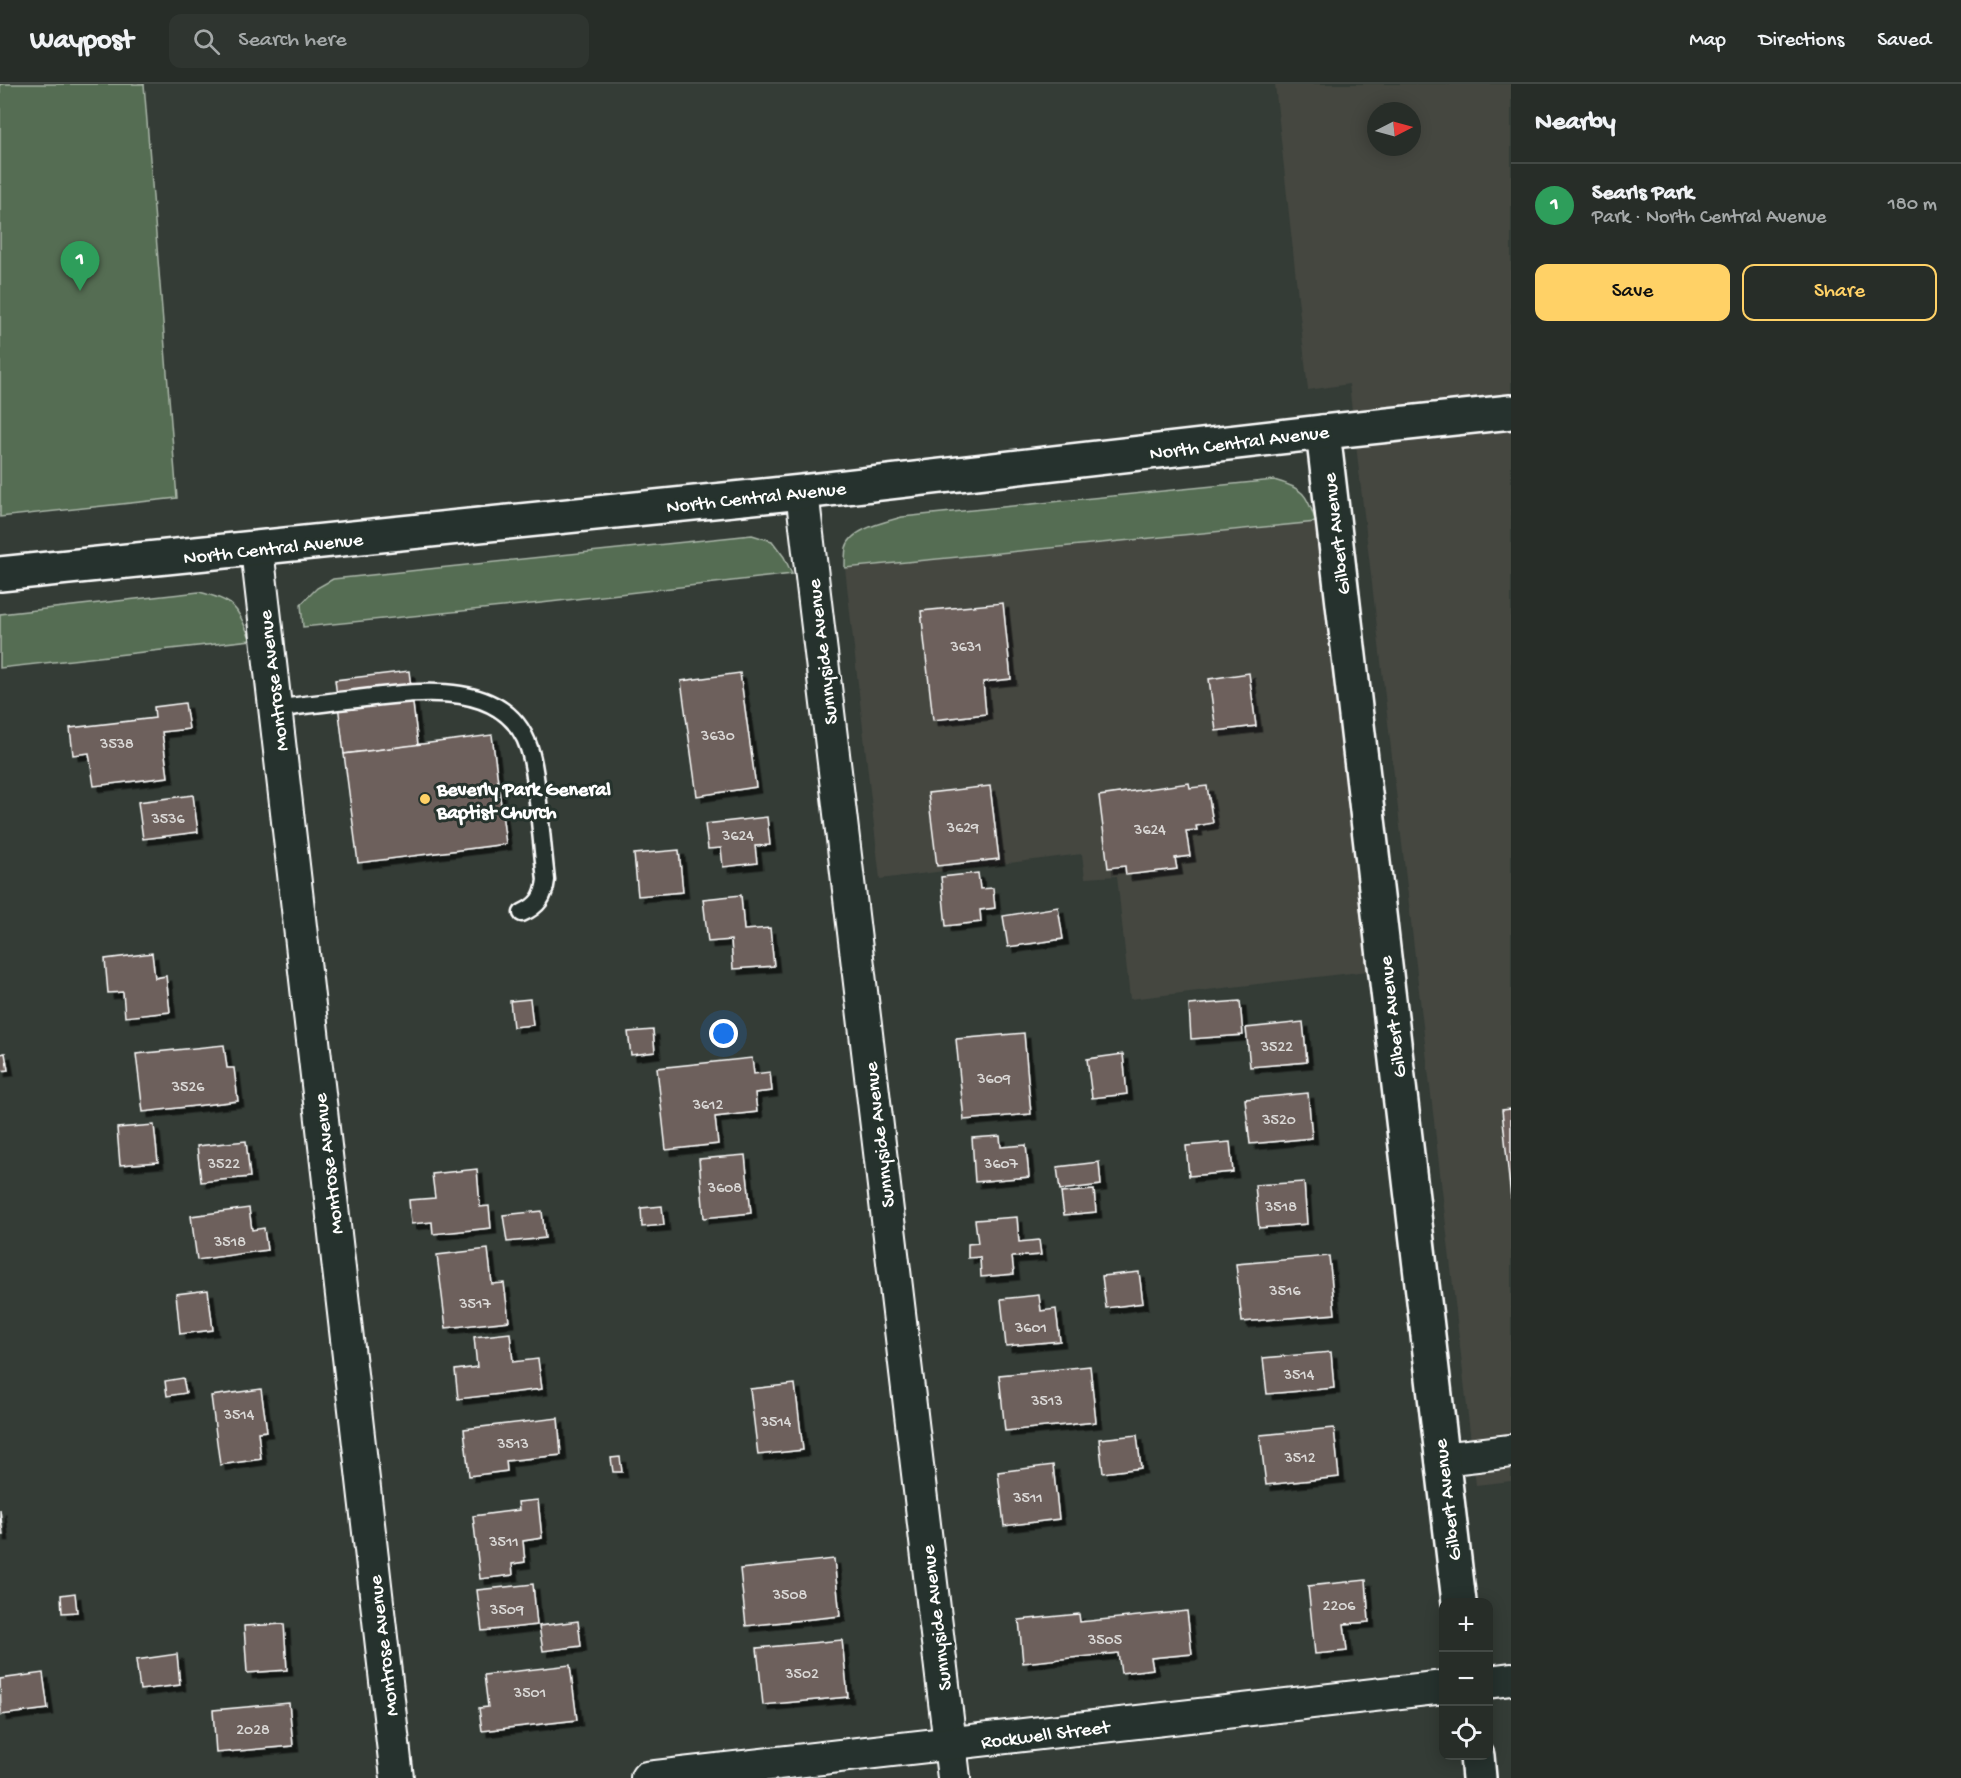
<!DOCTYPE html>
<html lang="en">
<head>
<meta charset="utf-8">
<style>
  :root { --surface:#272d28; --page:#2f3530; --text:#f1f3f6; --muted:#a4a8a8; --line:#434945; --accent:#ffd166 }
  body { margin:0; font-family:"Gochi Hand",sans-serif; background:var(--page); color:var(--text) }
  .controls { position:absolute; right:18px; bottom:18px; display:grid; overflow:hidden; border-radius:12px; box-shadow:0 3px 15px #0003 }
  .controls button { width:54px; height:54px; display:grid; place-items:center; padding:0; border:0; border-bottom:2px solid var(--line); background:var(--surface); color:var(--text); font:30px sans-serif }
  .compass { position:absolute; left:1367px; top:18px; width:54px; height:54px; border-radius:50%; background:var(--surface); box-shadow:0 3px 15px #0003; rotate:84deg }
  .you { position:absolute; left:724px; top:950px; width:21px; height:21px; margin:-15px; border:4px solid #fff; border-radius:50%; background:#1a73e8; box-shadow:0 0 0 9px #1a73e833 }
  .badge { display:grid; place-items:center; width:39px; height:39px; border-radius:50%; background:var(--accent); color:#fff; font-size:20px; font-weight:700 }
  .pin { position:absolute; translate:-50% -50px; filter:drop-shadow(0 2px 3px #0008) }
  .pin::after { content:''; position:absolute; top:32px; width:21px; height:18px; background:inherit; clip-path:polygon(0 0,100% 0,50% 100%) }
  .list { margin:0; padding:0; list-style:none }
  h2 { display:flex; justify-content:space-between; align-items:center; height:78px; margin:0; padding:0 24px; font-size:26px }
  h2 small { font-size:20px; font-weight:400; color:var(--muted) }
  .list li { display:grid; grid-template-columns:39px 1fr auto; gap:18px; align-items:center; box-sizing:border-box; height:84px; padding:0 24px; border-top:2px solid var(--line) }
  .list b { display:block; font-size:22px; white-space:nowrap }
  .list p { margin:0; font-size:20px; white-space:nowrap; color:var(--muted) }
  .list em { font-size:20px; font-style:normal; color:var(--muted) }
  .actions { display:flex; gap:12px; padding:18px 24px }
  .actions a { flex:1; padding:14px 0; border:2px solid var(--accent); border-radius:12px; text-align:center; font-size:21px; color:var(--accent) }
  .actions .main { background:var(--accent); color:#111 }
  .icon { flex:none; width:33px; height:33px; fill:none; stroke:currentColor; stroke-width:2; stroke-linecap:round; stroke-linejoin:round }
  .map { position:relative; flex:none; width:1511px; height:1694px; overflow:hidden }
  header { display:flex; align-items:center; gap:36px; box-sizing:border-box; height:84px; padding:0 30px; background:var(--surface); border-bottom:2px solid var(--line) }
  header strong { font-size:28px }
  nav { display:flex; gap:33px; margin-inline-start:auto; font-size:21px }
  .search { width:420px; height:54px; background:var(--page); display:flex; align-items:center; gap:15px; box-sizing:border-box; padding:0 21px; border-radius:12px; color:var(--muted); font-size:22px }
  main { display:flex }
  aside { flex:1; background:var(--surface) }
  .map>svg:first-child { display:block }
  .built { fill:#454741; fill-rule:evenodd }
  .green { fill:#556d53; stroke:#aab6a9; stroke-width:1.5 }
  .building { fill:#6d615b; stroke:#fff; stroke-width:1.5; filter:url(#shadow) }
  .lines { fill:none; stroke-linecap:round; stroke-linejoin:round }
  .service-casing { stroke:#fff; stroke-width:21 }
  .minor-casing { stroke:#fff; stroke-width:36 }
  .tertiary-casing { stroke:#fff; stroke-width:38 }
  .secondary-casing { stroke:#fff; stroke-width:38 }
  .service { stroke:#26332d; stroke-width:16 }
  .minor { stroke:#26332d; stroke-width:32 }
  .tertiary { stroke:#26332d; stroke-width:33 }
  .secondary { stroke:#26332d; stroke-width:33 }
  .poi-dot { fill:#ffd166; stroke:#26332d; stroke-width:2 }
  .labels { text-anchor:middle; stroke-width:6; stroke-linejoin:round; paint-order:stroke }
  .number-label { font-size:16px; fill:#dad8d6 }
  .street-label { font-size:20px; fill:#fff; stroke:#26332d }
  .poi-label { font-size:20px; font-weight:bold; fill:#fff; stroke:#26332d; text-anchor:start }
</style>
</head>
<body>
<header>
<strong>Waypost</strong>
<div class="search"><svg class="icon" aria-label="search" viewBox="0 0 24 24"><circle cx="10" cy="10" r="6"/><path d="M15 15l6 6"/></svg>Search here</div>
<nav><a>Map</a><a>Directions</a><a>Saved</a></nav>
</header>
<main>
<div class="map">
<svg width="1511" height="1694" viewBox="0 0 1511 1694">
  <defs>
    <filter id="shadow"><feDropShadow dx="5.5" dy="5.5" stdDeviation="0" flood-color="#0009"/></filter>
  </defs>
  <rect width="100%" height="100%" fill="#343c36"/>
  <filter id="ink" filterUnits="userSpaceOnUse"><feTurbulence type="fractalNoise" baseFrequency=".0167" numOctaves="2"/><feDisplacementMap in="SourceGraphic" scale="12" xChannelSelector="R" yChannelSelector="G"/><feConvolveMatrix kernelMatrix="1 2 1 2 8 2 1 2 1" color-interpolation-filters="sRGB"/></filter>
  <g filter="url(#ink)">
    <g class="built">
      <path d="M1275,0H1511V1397L1476,1401L1349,300L1308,306ZM1376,27H1412V63H1376Z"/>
      <polygon points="1316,438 1368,887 1130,915 1117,792 1085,794 1082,770 880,795 845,484"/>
    </g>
    <g class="green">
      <polygon points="0,0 144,0 177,414 0,433"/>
      <path d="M1274,396C1303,404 1307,410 1316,438L845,484C845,477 845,470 846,464C850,445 885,438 902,433Z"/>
      <polygon points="752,451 772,457 784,473 792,490 541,519 303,543 301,520 317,504 333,495"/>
      <path d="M199,508C236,517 236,522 251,556L0,584V530Z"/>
    </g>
    <g class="building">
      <polygon points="1003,519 1011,595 983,598 986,630 933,636 921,527"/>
      <polygon points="409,587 418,661 344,670 335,596"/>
      <polygon points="740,589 756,703 697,712 681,597"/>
      <polygon points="1249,589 1256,642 1216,647 1209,595"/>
      <polygon points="185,619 189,645 162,648 168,693 94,702 89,669 73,671 70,644 155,634 154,623"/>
      <polygon points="492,651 506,760 358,779 344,670"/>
      <polygon points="1189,699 1190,704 1207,702 1213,739 1196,742 1197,746 1186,747 1190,772 1175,774 1177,785 1126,791 1125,782 1108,784 1099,712"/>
      <polygon points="990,702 999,775 937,782 928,709"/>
      <polygon points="193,711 198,748 143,755 138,718"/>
      <polygon points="767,733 770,761 755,762 757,779 723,783 721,764 708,765 705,740"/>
      <polygon points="679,766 683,808 638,812 634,770"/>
      <polygon points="978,789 980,805 993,804 995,824 980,826 981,838 946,842 941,793"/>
      <polygon points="741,811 744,846 770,844 774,882 733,885 731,856 708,858 703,815"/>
      <polygon points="1058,823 1063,855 1008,863 1003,832"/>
      <polygon points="152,869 155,894 166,892 170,928 125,933 123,908 108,909 105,875"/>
      <polygon points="530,915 533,941 513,943 510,917"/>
      <polygon points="1240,917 1243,951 1191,955 1189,921"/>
      <polygon points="1303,938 1307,978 1250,983 1246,944"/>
      <polygon points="653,946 655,968 631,971 628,948"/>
      <polygon points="1024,949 1031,1030 964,1036 956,955"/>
      <polygon points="224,961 227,984 234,984 238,1017 143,1028 136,970"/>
      <polygon points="5,969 8,986 0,987 0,970"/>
      <polygon points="1123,970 1127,1010 1092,1014 1087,975"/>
      <polygon points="752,974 754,990 770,988 772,1007 755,1009 757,1028 715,1033 718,1060 666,1066 657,984"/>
      <polygon points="1308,1009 1312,1054 1250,1060 1245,1015"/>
      <polygon points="1511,1025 1511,1115 1502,1026"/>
      <polygon points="154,1041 158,1078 120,1081 117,1044"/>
      <polygon points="1000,1052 1001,1063 1026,1061 1029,1093 975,1098 972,1054"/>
      <polygon points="246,1057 250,1093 201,1098 197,1062"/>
      <polygon points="1230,1058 1233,1088 1189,1092 1186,1062"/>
      <polygon points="745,1071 751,1129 704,1134 699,1075"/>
      <polygon points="1099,1078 1101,1101 1060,1106 1057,1083"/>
      <polygon points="477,1085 480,1123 489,1122 491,1144 433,1150 432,1138 411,1140 409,1116 435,1114 432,1090"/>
      <polygon points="1304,1098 1307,1140 1259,1144 1255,1101"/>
      <polygon points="1094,1106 1096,1128 1064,1131 1061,1109"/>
      <polygon points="662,1122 664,1141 642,1143 641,1124"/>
      <polygon points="249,1124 252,1146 264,1144 267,1166 197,1176 191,1132"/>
      <polygon points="542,1127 545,1154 507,1158 503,1131"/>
      <polygon points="1017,1133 1019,1158 1039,1156 1041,1171 1012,1173 1014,1190 981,1193 980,1173 968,1174 968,1160 978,1159 975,1136"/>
      <polygon points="488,1165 492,1200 504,1199 509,1237 446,1244 437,1171"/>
      <polygon points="1329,1172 1335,1230 1242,1238 1236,1180"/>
      <polygon points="1139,1188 1143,1219 1106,1224 1102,1192"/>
      <polygon points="208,1206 213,1246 180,1250 176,1210"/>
      <polygon points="1039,1211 1041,1227 1056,1225 1060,1257 1006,1262 1001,1215"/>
      <polygon points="510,1249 513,1278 538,1275 542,1305 458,1315 455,1286 477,1283 474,1253"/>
      <polygon points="1331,1268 1334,1304 1267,1310 1263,1274"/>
      <polygon points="1090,1282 1096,1338 1005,1347 999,1291"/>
      <polygon points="183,1294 186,1309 167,1312 165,1297"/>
      <polygon points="795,1300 803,1366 758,1371 750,1305"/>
      <polygon points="261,1305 267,1347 258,1348 261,1375 220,1381 211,1312"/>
      <polygon points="558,1334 561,1371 506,1377 507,1387 469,1392 464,1345"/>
      <polygon points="1334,1344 1339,1393 1266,1401 1260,1351"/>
      <polygon points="1137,1351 1141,1384 1103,1389 1099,1355"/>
      <polygon points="620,1373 622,1388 613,1388 611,1374"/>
      <polygon points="1053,1381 1059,1435 1004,1442 998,1388"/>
      <polygon points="538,1416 542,1454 523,1457 525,1478 512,1480 513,1491 480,1495 473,1432 519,1426 518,1418"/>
      <polygon points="0,1425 3,1451 0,1451"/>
      <polygon points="834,1475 840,1532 746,1542 740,1485"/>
      <polygon points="1366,1496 1369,1538 1344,1540 1347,1567 1315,1570 1308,1502"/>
      <polygon points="533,1500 537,1541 482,1547 477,1506"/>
      <polygon points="75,1509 77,1528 62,1529 61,1511"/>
      <polygon points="1187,1527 1192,1570 1151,1574 1153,1585 1121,1589 1118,1569 1023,1579 1019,1536 1079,1530 1080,1538"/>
      <polygon points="578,1537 581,1562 543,1567 539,1542"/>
      <polygon points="284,1540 287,1586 247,1589 244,1542"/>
      <polygon points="842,1556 848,1613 763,1621 757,1564"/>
      <polygon points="177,1570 180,1601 140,1606 136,1576"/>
      <polygon points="570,1581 577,1636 482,1647 479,1624 488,1623 484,1591"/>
      <polygon points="43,1589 48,1625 1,1631 0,1595"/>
      <polygon points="289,1619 293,1662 216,1669 213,1626"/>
    </g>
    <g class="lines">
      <g class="service-casing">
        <path id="service" d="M275,625C302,621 330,618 357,615C414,608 506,593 529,664C535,682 536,701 538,718C541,744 543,770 546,796C544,813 538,822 522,829"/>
      </g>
      <g class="minor-casing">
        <g id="minor">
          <polyline points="802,408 954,1694"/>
          <polyline points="257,465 397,1694"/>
          <polyline points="1442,1375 1511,1367"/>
          <polyline points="1488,1598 1511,1595"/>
          <polyline points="647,1694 1444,1603"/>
        </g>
      </g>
      <g class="tertiary-casing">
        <g id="tertiary">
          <polyline points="1323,348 1459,1518"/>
          <polyline points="1477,1672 1479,1694"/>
        </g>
      </g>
      <g class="secondary-casing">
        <polyline id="secondary" points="0,490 802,408 1323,348 1511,328"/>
      </g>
      <use href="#service" class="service"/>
      <use href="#minor" class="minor"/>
      <use href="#tertiary" class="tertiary"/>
      <use href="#secondary" class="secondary"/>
    </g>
  </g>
  <circle class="poi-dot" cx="425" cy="715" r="6"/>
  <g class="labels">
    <g class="number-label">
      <text x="966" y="567">3631</text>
      <text x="718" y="656">3630</text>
      <text x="117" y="664">3538</text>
      <text x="168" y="739">3536</text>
      <text x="963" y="748">3629</text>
      <text x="1150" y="750">3624</text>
      <text x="738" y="756">3624</text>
      <text x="1277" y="967">3522</text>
      <text x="994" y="999">3609</text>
      <text x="188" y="1007">3526</text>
      <text x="708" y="1025">3612</text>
      <text x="1279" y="1040">3520</text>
      <text x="224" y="1084">3522</text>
      <text x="1001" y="1084">3607</text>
      <text x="725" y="1108">3608</text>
      <text x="1281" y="1127">3518</text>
      <text x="230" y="1162">3518</text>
      <text x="1285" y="1211">3516</text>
      <text x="475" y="1224">3517</text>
      <text x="1031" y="1248">3601</text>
      <text x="1299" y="1295">3514</text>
      <text x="1047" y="1321">3513</text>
      <text x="239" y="1335">3514</text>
      <text x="776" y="1342">3514</text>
      <text x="513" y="1364">3513</text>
      <text x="1300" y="1378">3512</text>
      <text x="1028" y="1418">3511</text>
      <text x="504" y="1462">3511</text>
      <text x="790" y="1515">3508</text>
      <text x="1339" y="1526">2206</text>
      <text x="507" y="1530">3509</text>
      <text x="1105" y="1560">3505</text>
      <text x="802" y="1594">3502</text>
      <text x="530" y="1613">3501</text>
      <text x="253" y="1650">2028</text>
    </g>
    <g class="street-label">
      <text transform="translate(1239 357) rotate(-7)" y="7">North Central Avenue</text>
      <text transform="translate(756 412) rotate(-6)" y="7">North Central Avenue</text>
      <text transform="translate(1335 450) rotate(-97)" y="7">Gilbert Avenue</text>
      <text transform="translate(273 463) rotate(-6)" y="7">North Central Avenue</text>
      <text transform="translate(821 568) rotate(-97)" y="7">Sunnyside Avenue</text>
      <text transform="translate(272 597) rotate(-97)" y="7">Montrose Avenue</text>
      <text transform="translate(1391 933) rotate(-97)" y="7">Gilbert Avenue</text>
      <text transform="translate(878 1051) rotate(-97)" y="7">Sunnyside Avenue</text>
      <text transform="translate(327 1080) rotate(-97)" y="7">Montrose Avenue</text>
      <text transform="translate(1446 1416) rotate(-97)" y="7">Gilbert Avenue</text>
      <text transform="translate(935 1534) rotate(-97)" y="7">Sunnyside Avenue</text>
      <text transform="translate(382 1562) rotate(-97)" y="7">Montrose Avenue</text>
      <text transform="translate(1045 1649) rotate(-7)" y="7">Rockwell Street</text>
    </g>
    <g class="poi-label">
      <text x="437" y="711">Beverly Park General<tspan x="437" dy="23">Baptist Church</tspan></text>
    </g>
  </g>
</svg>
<div class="controls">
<button>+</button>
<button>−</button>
<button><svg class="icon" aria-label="locate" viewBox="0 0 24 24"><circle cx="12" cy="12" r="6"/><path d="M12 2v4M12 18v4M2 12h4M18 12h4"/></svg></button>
</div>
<svg class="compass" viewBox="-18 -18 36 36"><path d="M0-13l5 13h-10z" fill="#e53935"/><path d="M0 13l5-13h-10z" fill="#a4a8a8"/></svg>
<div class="you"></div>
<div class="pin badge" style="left:80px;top:207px;background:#2e9e5b">1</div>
</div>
<aside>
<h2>Nearby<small></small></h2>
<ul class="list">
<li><span class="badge" style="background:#2e9e5b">1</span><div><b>Searls Park</b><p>Park · North Central Avenue</p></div><em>180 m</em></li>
</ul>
<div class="actions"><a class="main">Save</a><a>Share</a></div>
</aside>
</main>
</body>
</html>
